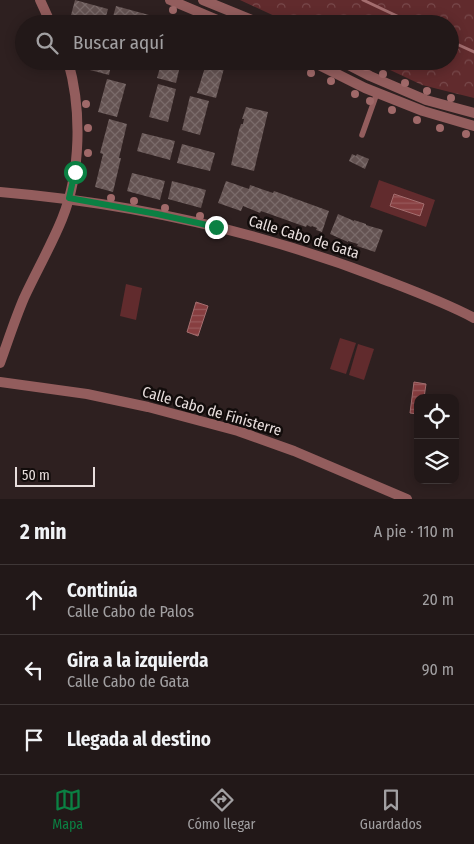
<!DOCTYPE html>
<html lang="es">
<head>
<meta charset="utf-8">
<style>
  :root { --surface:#221818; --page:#2a2121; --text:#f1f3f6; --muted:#a2a0a2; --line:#3f3737; --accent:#0b8043 }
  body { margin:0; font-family:"Fira Sans Condensed",sans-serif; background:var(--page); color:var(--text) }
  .controls { position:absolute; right:15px; bottom:15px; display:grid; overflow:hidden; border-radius:10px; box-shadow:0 2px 12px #0003 }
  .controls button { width:45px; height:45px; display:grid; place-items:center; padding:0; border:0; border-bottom:1px solid var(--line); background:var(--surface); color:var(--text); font:25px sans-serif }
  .scale { position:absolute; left:15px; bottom:12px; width:80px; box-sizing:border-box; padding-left:5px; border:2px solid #e8dedd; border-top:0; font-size:14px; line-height:18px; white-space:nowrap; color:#e8dedd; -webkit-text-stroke:4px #120c0b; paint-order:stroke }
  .stop { position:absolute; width:15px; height:15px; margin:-11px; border:4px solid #0b8043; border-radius:50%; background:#fff }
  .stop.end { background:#0b8043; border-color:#fff; box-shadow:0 1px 5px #0008 }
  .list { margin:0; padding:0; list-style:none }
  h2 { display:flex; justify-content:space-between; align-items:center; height:65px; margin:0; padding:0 20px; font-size:21px }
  h2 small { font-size:16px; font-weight:400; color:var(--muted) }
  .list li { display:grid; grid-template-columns:32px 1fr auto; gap:15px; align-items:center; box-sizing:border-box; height:70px; padding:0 20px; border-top:1px solid var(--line) }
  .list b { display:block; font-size:19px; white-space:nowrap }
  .list p { margin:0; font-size:16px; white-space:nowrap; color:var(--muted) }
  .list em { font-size:16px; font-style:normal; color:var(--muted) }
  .icon { flex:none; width:28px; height:28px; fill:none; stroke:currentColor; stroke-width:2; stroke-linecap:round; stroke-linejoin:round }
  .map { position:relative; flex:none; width:474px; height:499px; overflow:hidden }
  .search { position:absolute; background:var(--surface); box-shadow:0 2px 12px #0003; left:15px; right:15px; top:15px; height:55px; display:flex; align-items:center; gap:12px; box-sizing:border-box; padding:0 18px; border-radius:28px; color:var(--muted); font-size:19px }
  .sheet { height:275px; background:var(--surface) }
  nav { display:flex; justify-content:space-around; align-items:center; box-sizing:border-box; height:70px; border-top:1px solid var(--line); background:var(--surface); font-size:14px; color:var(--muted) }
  nav a { display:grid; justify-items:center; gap:2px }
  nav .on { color:var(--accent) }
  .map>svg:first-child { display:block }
  .park { fill:url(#park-crowns) }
  .pitch { fill:#612b2d }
  .water { fill:url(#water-rules); stroke:#a46e6f }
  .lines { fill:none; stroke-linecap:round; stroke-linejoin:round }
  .stream { stroke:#a46e6f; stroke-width:3 }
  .building { fill:url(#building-cross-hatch) }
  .lane { stroke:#935d5d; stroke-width:5.5 }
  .street { stroke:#935d5d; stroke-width:10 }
  .tree { fill:#a06969 }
  .route { stroke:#0b8043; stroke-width:6 }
  .labels { text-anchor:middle; stroke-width:5; stroke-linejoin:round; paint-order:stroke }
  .street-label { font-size:15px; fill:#e8dedd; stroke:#120c0b }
</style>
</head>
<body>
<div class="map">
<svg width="474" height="499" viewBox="0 0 474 499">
  <defs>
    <pattern id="park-crowns" width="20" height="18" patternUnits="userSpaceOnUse" patternTransform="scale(1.25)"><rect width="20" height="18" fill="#612b2d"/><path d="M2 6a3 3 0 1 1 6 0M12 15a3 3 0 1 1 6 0" fill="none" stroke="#78494b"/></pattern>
    <pattern id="water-rules" width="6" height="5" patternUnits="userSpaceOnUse" patternTransform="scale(1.25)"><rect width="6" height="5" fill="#873e40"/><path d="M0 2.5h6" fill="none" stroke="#98595b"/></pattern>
    <pattern id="building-cross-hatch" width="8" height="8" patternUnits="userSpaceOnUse" patternTransform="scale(1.25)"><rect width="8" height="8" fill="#645352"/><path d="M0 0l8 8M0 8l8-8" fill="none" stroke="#7a6b6a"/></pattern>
  </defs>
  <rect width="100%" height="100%" fill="#2e2020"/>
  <polygon class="park" points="240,0 474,0 474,98 422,85 371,61 450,61 450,24 292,24"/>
  <g class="pitch">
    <polygon points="379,180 435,200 426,227 370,207"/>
    <polygon points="126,284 142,288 136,320 120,316"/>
    <polygon points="340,338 356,343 346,374 330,369"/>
    <polygon points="358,344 374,349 364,380 349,375"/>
  </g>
  <g class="water">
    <polygon points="394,194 424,204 420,216 390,206"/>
    <polygon points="196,302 208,306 198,336 187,332"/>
    <polygon points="414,382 426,384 424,398 418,398 418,414 410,413"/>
  </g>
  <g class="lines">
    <g class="stream">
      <polyline points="363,0 414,24"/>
      <polyline points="450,41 474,52"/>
    </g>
  </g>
  <g class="building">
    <polygon points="75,0 108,9 104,24 90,24 70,19"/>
    <polygon points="116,6 149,15 147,24 111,24"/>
    <polygon points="92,61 112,61 109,75 90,70"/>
    <polygon points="162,61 180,66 176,83 157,78"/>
    <polygon points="207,61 226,61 216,98 197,93"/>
    <polygon points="107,79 126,84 117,117 98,112"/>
    <polygon points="158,84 176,89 168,122 149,117"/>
    <polygon points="190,96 209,101 200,135 182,130"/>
    <polygon points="246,107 268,112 254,171 231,165 239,130 241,124 243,124 244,119 242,119"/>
    <polygon points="109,119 127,124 119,158 121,158 113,192 95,187 103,154 100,153"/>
    <polygon points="142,133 175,141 170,160 137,151"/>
    <polygon points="182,144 215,153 210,171 177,163"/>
    <polygon points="352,154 356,156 357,154 369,159 365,169 349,161"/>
    <polygon points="132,173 165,181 160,200 127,191"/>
    <polygon points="172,181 206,190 201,208 168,199"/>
    <polygon points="226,181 249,189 250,185 273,193 274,191 329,211 322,232 316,230 317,228 312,226 311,227 307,225 306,227 261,211 260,213 243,206 241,211 218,203"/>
    <polygon points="338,214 354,221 354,220 366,224 366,225 383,230 375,252 357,246 358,244 348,241 348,242 330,234"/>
  </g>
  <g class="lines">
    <polyline class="lane" points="362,135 377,93"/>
    <g class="street">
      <polyline points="40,0 51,24"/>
      <polyline points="170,0 227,24"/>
      <polyline points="203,0 262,24"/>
      <polyline points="311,61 365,88 423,111 474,126"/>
      <polyline points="341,61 370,76 426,100 474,113"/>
      <path d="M0,192C130,203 258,231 380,278C411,290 444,302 474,318"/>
      <path d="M0,363C8,341 15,319 24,298C36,272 51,246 62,219C81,172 82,110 68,61"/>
      <polyline points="0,382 87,394 148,407 238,431 294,451 407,499"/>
    </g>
  </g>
  <g class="tree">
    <circle cx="173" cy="10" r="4"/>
    <circle cx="194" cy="19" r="4"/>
    <circle cx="366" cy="67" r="4"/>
    <circle cx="311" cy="73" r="4"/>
    <circle cx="383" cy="74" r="4"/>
    <circle cx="331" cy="81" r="4"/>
    <circle cx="405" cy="83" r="4"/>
    <circle cx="427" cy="91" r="4"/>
    <circle cx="355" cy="94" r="4"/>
    <circle cx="451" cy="98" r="4"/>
    <circle cx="370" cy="101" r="4"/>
    <circle cx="86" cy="104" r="4"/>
    <circle cx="392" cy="110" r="4"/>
    <circle cx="417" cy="120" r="4"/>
    <circle cx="88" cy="128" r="4"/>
    <circle cx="440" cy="128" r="4"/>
    <circle cx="466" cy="134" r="4"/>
    <circle cx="88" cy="153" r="4"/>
    <circle cx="111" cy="198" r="4"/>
    <circle cx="134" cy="201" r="4"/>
    <circle cx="165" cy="208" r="4"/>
    <circle cx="200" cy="216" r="4"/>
  </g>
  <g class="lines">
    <polyline class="route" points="75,172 69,198 157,214 216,227"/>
  </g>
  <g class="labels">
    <g class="street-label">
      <text transform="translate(304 237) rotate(17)" y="5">Calle Cabo de Gata</text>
      <text transform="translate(212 411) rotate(16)" y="5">Calle Cabo de Finisterre</text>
    </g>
  </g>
</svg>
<div class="controls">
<button><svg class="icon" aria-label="locate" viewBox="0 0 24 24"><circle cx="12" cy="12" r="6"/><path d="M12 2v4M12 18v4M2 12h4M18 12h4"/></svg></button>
<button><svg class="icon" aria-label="layers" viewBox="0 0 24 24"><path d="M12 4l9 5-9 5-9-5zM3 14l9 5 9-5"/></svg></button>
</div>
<div class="scale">50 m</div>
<div class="stop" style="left:75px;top:172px"></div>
<div class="stop end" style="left:216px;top:227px"></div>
<div class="search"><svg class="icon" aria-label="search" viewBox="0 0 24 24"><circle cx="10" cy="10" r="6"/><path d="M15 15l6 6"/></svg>Buscar aquí</div>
</div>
<section class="sheet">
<h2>2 min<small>A pie · 110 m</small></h2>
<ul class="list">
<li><svg class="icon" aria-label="ahead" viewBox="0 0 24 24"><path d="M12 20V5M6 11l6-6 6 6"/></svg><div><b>Continúa</b><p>Calle Cabo de Palos</p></div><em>20 m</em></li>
<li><svg class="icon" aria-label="left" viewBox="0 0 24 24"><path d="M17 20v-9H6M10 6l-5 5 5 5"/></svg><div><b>Gira a la izquierda</b><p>Calle Cabo de Gata</p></div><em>90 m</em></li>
<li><svg class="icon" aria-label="arrive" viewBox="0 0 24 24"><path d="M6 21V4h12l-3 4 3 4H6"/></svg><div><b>Llegada al destino</b></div></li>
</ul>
</section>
<nav>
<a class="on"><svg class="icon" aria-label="map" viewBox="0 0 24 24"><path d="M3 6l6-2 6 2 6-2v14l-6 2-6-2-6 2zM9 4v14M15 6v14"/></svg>Mapa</a>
<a><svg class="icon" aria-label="directions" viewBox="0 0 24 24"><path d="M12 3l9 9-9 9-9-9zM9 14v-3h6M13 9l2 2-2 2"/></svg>Cómo llegar</a>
<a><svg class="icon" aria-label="saved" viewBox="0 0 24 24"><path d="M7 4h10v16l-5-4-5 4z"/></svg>Guardados</a>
</nav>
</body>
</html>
